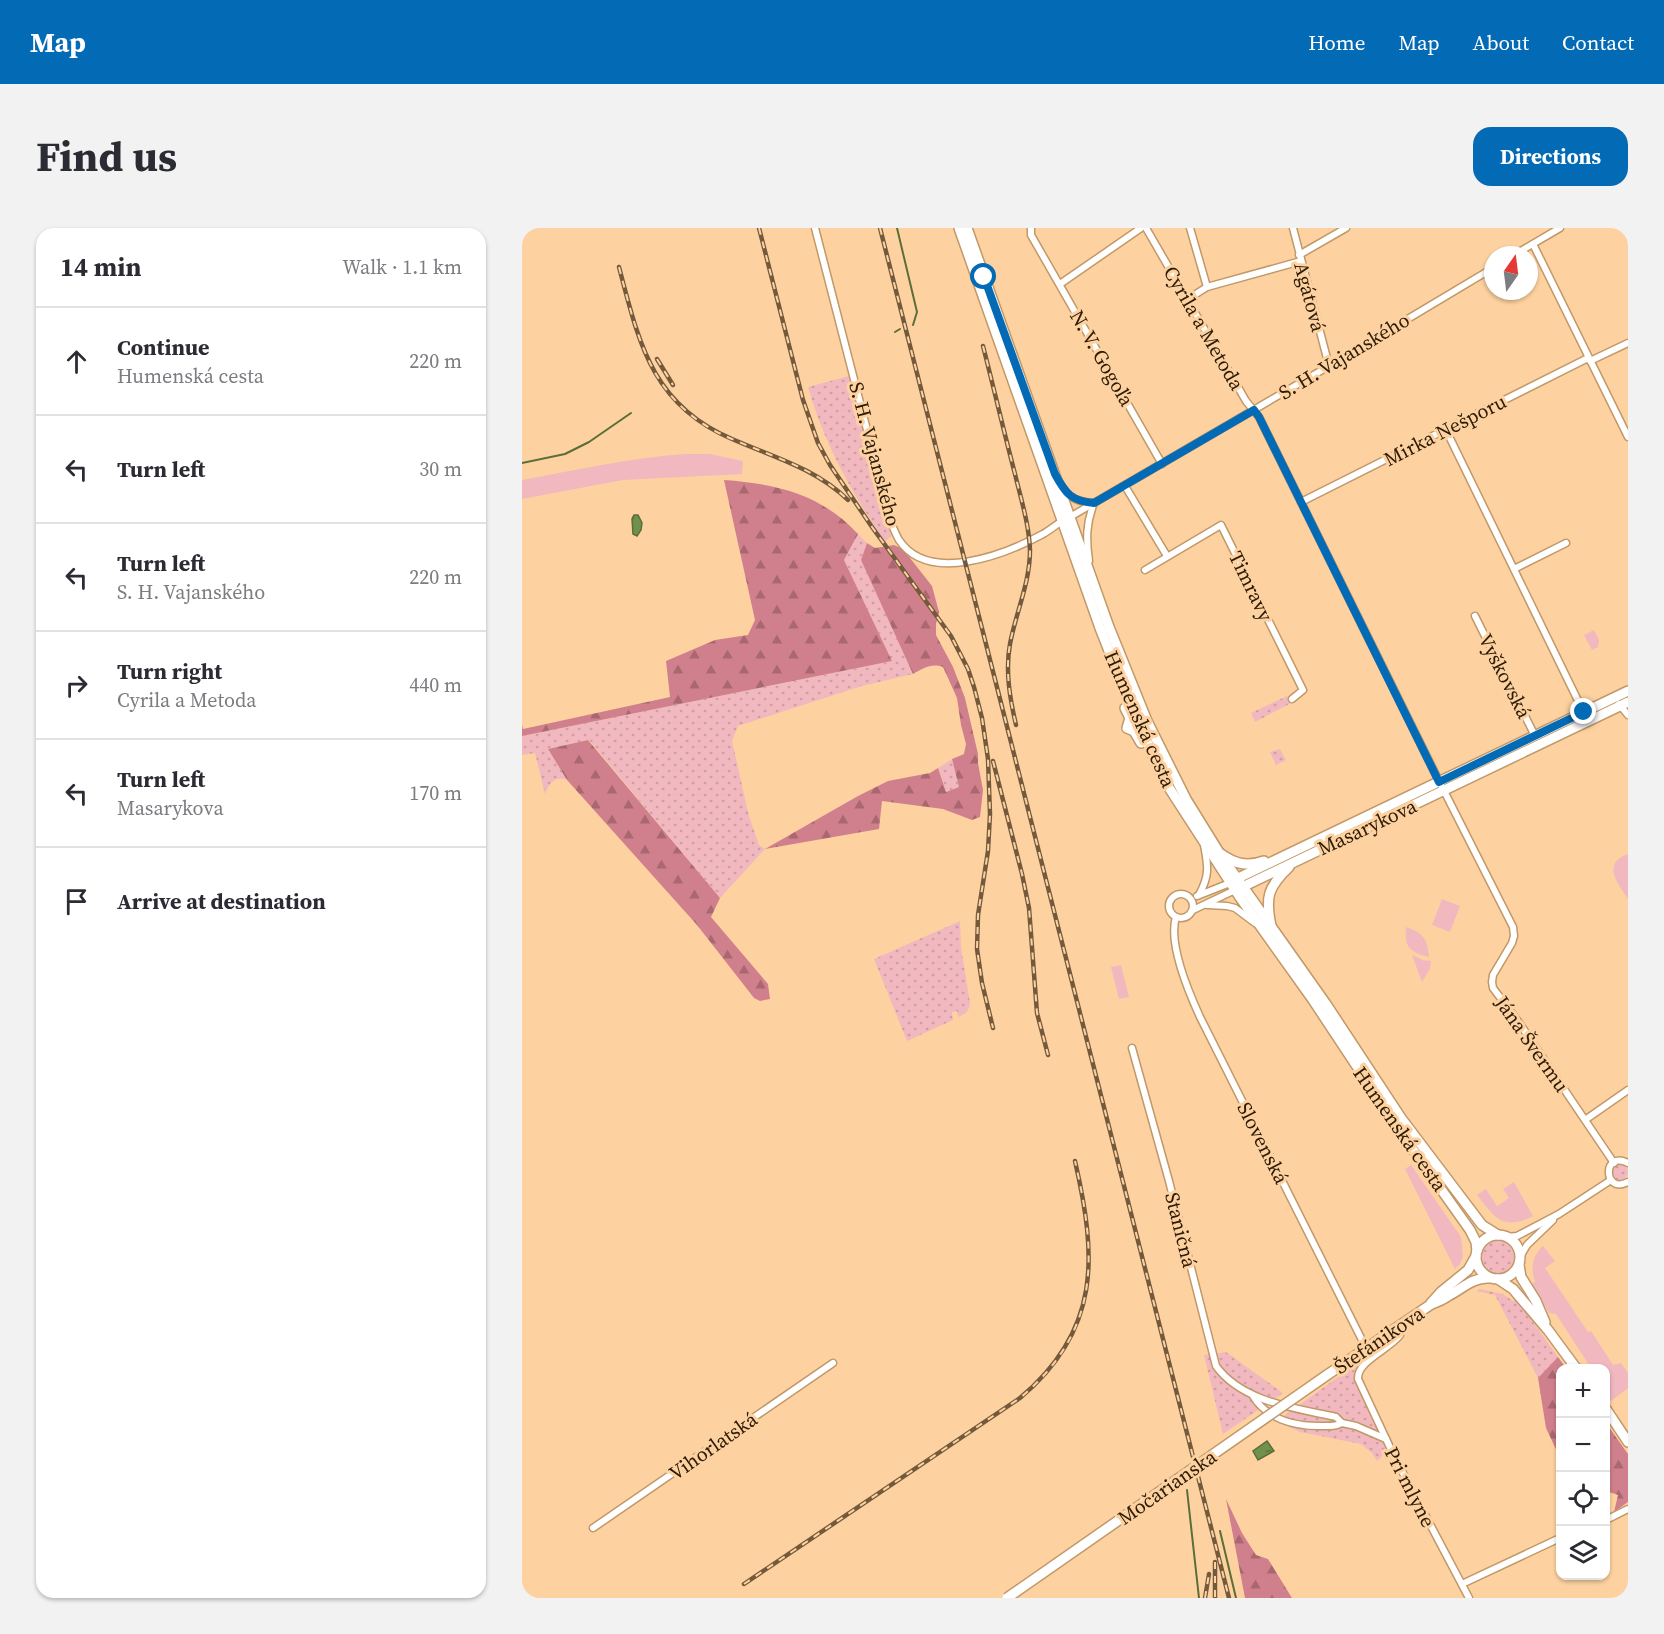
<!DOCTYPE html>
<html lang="en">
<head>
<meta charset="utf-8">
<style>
  :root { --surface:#fff; --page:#f2f2f3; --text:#2b2b33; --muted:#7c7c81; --line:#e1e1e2; --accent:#036ab6 }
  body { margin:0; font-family:"Source Serif 4",serif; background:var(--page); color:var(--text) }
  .controls { position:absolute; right:18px; bottom:18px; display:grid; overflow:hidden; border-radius:12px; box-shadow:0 2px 4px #0004 }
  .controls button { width:54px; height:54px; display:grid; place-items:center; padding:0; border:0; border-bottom:2px solid var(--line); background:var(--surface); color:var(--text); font:30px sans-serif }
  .compass { position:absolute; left:962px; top:18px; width:54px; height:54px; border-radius:50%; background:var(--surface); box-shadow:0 2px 4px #0004; rotate:14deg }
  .stop { position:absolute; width:18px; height:18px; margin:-14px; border:4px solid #036ab6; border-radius:50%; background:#fff }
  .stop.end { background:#036ab6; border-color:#fff; box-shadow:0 2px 6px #0008 }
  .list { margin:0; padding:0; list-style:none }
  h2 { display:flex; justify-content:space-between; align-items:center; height:78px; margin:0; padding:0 24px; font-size:26px }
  h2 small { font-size:20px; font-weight:400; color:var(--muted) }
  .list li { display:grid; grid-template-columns:39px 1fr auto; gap:18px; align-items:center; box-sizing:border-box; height:108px; padding:0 24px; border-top:2px solid var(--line) }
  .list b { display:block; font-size:22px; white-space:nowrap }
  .list p { margin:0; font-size:20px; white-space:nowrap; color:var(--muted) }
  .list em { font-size:20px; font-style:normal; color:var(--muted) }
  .icon { flex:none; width:33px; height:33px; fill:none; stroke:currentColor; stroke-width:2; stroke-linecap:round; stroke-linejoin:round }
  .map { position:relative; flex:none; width:1106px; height:1370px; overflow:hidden; border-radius:18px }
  header { display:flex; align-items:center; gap:36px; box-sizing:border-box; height:84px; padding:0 30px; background:var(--accent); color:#fff }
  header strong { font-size:28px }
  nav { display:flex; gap:33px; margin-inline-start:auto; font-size:21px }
  .intro { display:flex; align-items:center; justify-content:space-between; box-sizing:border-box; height:144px; padding:0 36px }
  h1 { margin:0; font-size:42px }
  .button { padding:15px 27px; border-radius:18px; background:var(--accent); color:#fff; font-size:21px; font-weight:700 }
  main { display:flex; gap:36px; padding:0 36px }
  aside { flex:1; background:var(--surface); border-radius:18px; box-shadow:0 2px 4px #0004 }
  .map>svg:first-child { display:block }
  .grass { fill:url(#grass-dots) }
  .forest { fill:url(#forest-firs) }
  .green { fill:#f1b8bf }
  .water { fill:url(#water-ripples); stroke:#5b6d38; stroke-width:1.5 }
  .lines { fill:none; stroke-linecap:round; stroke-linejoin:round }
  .stream { stroke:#5b6d38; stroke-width:2 }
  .minor-casing { stroke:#c19868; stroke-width:9 }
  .secondary-casing { stroke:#c19868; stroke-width:12 }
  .primary-casing { stroke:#c19868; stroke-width:12 }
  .minor { stroke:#fff; stroke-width:6 }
  .secondary { stroke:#fff; stroke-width:9 }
  .primary { stroke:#fff; stroke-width:9 }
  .rail-casing { stroke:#745a3c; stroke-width:4.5 }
  .rail { stroke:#fed2a0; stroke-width:2; stroke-dasharray:7; stroke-linecap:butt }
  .primary-bridge-casing { stroke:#c19868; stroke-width:12; stroke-linecap:butt }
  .primary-bridge { stroke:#fff; stroke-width:9 }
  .route { stroke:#036ab6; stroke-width:8 }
  .labels { text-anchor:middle; stroke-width:6; stroke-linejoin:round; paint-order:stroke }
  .street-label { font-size:20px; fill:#2b1b07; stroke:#fed2a0 }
</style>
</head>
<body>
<header>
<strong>Map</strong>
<nav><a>Home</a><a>Map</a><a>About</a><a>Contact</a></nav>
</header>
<div class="intro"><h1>Find us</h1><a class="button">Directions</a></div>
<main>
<aside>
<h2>14 min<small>Walk · 1.1 km</small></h2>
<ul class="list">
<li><svg class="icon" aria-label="ahead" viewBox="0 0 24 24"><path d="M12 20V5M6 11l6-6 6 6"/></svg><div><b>Continue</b><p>Humenská cesta</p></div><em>220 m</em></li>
<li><svg class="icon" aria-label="left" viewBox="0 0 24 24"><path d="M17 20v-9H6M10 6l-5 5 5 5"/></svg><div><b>Turn left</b></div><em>30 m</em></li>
<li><svg class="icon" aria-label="left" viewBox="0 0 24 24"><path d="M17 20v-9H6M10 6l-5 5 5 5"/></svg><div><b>Turn left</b><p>S. H. Vajanského</p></div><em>220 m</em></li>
<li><svg class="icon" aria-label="right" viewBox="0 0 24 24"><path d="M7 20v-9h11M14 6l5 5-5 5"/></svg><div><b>Turn right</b><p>Cyrila a Metoda</p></div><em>440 m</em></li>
<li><svg class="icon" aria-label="left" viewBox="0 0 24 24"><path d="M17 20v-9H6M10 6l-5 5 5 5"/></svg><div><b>Turn left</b><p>Masarykova</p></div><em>170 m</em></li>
<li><svg class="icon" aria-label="arrive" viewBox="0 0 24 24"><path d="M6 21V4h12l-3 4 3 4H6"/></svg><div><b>Arrive at destination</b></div></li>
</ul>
</aside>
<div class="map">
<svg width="1106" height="1370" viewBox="0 0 1106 1370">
  <defs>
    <pattern id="grass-dots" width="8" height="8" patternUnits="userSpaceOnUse" patternTransform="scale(1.5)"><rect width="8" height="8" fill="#f1b8bf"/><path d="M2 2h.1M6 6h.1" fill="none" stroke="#cf9ea3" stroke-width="1.8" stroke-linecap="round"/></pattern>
    <pattern id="forest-firs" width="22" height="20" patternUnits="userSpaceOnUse" patternTransform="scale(1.5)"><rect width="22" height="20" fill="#d0808c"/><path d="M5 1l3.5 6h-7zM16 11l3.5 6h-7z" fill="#a96870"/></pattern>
    <pattern id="water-ripples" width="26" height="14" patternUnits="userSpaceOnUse" patternTransform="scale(1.5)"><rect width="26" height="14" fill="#70904d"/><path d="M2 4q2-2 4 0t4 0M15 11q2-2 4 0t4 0" fill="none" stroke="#5c753e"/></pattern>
  </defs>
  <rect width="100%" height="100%" fill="#fed2a0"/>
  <g class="grass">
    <path d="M327,148L365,293L370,307L363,314C330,265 302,216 286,159Z"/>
    <path d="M336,306L345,315L339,332L391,446L340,458L216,498L210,513L227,588L237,617L243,621L198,670L67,512L26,521L45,552C32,548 28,555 23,566L13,525L0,527V508L370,433L322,332Z"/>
    <polygon points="765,468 769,475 733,494 729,485"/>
    <polygon points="758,521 764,532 754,537 748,524"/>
    <polygon points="430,531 437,559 424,564 416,540"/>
    <path d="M438,693L439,719L448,775C447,784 443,786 436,789L435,783L430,784L431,792L385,813L352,731Z"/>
    <circle cx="1098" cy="944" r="8"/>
    <circle cx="976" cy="1029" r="16"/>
    <polygon points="958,1061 981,1066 991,1073 994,1070 1036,1129 1016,1150 973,1067 954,1063"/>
    <polygon points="873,1108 873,1109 841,1134 833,1145 833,1152 866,1222 855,1233 850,1225 839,1216 778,1204 755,1193"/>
    <polygon points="704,1124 761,1165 701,1206 682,1127"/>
  </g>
  <g class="forest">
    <path d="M202,252C255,256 299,266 336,306L322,332L370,433L0,508V497L1,501L148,469L144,433L193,412L226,407L233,392Z"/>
    <path d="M345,315L353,320L372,317L381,321L410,358L417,384L414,396V407L431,439L443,470L456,526V535L461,562L458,589L450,592L421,581L360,573L357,601L243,621L336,568L366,553L408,545L416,540L424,564L437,559L430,531L442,526L444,516L439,497L435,470L421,439C409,435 402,440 391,446L339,332Z"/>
    <polygon points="66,512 198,670 189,689 246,756 248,771 238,773 232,770 175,697 45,552 26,521"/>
    <polygon points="1036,1129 1044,1140 1038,1140 1038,1230 1024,1200 1016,1150"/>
    <polygon points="1084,1195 1106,1226 1106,1274 1092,1284 1096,1267 1084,1263"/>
    <polygon points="704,1271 720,1305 734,1327 746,1331 770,1370 723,1370"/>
  </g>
  <g class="green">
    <path d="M163,226H188L221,233L220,246L101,252L0,271V252C54,242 108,230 163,226Z"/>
    <polygon points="1072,402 1077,412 1076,419 1070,422 1062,407"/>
    <path d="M1106,626V671C1096,656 1079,635 1106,626Z"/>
    <polygon points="920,671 938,678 928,704 910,697"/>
    <path d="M884,699C902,705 905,711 907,729C888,724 882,720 884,699Z"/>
    <polygon points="890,727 901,732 909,733 908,741 900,754"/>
    <polygon points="599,737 607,769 597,771 589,739"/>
    <polygon points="889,937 939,1009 941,1028 938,1036 933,1041 883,941"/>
    <path d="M992,954L1011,988C981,1003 973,990 955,967L964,961L975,978L987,970L981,961Z"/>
    <path d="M1021,1018L1033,1033L1023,1040L1066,1104L1069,1103L1091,1137L1099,1135L1106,1145V1160L1089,1173L1084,1164V1140H1069L1034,1086L1027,1085L1010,1057L1013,1053C1008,1039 1011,1027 1021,1018Z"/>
  </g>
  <g class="water">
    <polygon points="112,287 116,287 120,295 119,302 115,308 111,306 110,291"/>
    <polygon points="745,1213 752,1223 736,1232 731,1223"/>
  </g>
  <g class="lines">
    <g class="stream">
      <polyline points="375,0 395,84 391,97"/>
      <polyline points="373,104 378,101"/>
      <polyline points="0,235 43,226 67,214 109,185"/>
      <polyline points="665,1262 677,1370"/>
      <polyline points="698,1303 714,1370"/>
    </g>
    <g class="minor-casing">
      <g id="minor">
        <path d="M293,0L369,295C372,301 374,307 377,312C407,357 484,326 521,306C528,302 534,297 540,293"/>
        <polyline points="509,0 509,7 640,236"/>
        <polyline points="624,0 724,173 737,189 915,549 991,699 992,708 990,715 971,747 970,754 971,760 998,796 1092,935"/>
        <polyline points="668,0 685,59"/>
        <polyline points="771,0 807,138"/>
        <polyline points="1011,16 1106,209"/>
        <polyline points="777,27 824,0"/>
        <polyline points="992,27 1038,0"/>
        <polyline points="538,56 619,0"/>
        <polyline points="666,71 685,59 779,33"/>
        <polyline points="1068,133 1106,115"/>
        <polyline points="924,202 1063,487"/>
        <polyline points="603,258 645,328"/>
        <path d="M540,259C548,271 558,274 572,275"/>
        <polyline points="779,274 1066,130"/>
        <polyline points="548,289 807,138 971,40"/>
        <path d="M567,333C564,312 564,295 572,275"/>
        <polyline points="992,341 1044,315"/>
        <polyline points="623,342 699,297 781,462 770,471"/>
        <polyline points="953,388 1013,508"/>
        <polyline points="1097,476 1106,487"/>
        <circle cx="659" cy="678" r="12"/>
        <path d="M677,667C688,647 686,638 682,617"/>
        <polyline points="675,668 708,655"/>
        <polyline points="685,677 705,678 713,680 733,695"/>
        <polyline points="671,682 713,662"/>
        <path d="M654,689C646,715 667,765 678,789L844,1120"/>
        <path d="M610,820L647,953L694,1138C720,1174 773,1180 814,1189L820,1195L834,1198L864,1211"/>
        <polyline points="1063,892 1106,862"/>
        <path d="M1106,935C1080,922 1081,967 1106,954"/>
        <polyline points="984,1009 995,1008 1037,986 1089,952"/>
        <polyline points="998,1029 1005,1017 1031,992"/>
        <path d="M873,1101L878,1107C868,1121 835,1133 836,1151L872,1228L947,1370"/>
        <path d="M731,1168C745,1191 772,1198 797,1198C806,1198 813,1199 820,1195"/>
        <polyline points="1084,1292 1106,1281"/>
        <polyline points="71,1300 311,1135"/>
        <polyline points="940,1356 1038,1310"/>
      </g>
    </g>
    <g class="secondary-casing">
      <g id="secondary">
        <path d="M699,626C713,636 725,639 742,633"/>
        <polyline points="710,653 1106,463"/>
        <polyline points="716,661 1106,474"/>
        <path d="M749,698C743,669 746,659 767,639"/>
      </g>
    </g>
    <g class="primary-casing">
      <g id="primary">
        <polyline points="437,0 578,400 606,471 642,552 719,671 791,772 877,902 948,1002 954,1014 955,1023"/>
        <polyline points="445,0 587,399 625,493 664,571 698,626 804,776 879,890 960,997 976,1007"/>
        <polyline points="603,480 608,490 605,500 612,503 619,515"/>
        <circle cx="976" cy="1029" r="22"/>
        <polyline points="997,1037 999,1049 1014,1073 1023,1094"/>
        <polyline points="976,1051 991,1061 1026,1102 1054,1140"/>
        <polyline points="909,1075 919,1064 946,1042 954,1028"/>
        <path d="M805,1147L908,1077C914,1074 921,1072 926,1068C940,1061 951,1049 967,1050"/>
        <polyline points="1084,1181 1106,1214"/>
      </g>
    </g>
    <use href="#minor" class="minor"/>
    <use href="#secondary" class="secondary"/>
    <use href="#primary" class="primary"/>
    <g class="rail-casing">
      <g id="rail">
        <polyline points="237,0 281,172 296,215 308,237 350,299 429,408 446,441 452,459 460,490 466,531 468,586 466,623 456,687 455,721 460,755 471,800"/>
        <polyline points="358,0 707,1370"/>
        <path d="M97,39C117,115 130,177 210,211C251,229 293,240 326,272"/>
        <path d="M461,118C472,161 482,204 493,246C499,271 507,296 508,322C508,355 494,384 488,416C483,443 488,471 494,497"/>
        <polyline points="135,131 151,157"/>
        <polyline points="471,533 500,646 507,680 515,785 526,827"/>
        <polyline points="693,1334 693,1370"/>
        <path d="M222,1356L498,1170C579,1102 575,1029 553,933"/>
        <polyline points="683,1370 687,1346"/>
      </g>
    </g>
    <use href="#rail" class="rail"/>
    <g class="primary-bridge-casing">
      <polyline id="primary-bridge" points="485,1370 805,1147"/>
    </g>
    <use href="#primary-bridge" class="primary-bridge"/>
  </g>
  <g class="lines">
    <path class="route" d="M462,49L533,246C544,266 549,273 572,275L732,182L737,189L917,554L1062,484"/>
  </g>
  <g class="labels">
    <g class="street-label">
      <text transform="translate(788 69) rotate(75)" y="7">Agátová</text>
      <text transform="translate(682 100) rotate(60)" y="7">Cyrila a Metoda</text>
      <text transform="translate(822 128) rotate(-31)" y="7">S. H. Vajanského</text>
      <text transform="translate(580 130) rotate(60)" y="7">N. V. Gogoľa</text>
      <text transform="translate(923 202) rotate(-27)" y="7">Mirka Nešporu</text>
      <text transform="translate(353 226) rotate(75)" y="7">S. H. Vajanského</text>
      <text transform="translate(729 358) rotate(64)" y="7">Timravy</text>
      <text transform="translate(983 448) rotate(63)" y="7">Vyškovská</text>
      <text transform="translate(618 491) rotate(66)" y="7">Humenská cesta</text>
      <text transform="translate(845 599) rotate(-25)" y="7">Masarykova</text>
      <text transform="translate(1010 816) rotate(55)" y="7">Jána Švermu</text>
      <text transform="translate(878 901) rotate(55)" y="7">Humenská cesta</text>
      <text transform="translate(741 915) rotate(63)" y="7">Slovenská</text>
      <text transform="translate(659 1002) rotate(76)" y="7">Staničná</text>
      <text transform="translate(857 1112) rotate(-34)" y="7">Štefánikova</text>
      <text transform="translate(191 1218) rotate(-35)" y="7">Vihorlatská</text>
      <text transform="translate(645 1259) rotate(-35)" y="7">Močarianska</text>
      <text transform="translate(888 1259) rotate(63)" y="7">Pri mlyne</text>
    </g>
  </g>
</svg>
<div class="controls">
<button>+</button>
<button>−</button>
<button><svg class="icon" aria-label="locate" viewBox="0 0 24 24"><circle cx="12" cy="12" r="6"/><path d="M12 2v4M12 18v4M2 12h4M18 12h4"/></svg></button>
<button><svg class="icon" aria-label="layers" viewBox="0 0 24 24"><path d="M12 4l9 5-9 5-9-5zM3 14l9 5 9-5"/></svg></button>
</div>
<svg class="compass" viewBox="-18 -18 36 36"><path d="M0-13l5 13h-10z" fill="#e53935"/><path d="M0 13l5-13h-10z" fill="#7c7c81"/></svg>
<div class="stop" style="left:462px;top:49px"></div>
<div class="stop end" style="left:1062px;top:484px"></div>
</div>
</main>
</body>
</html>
